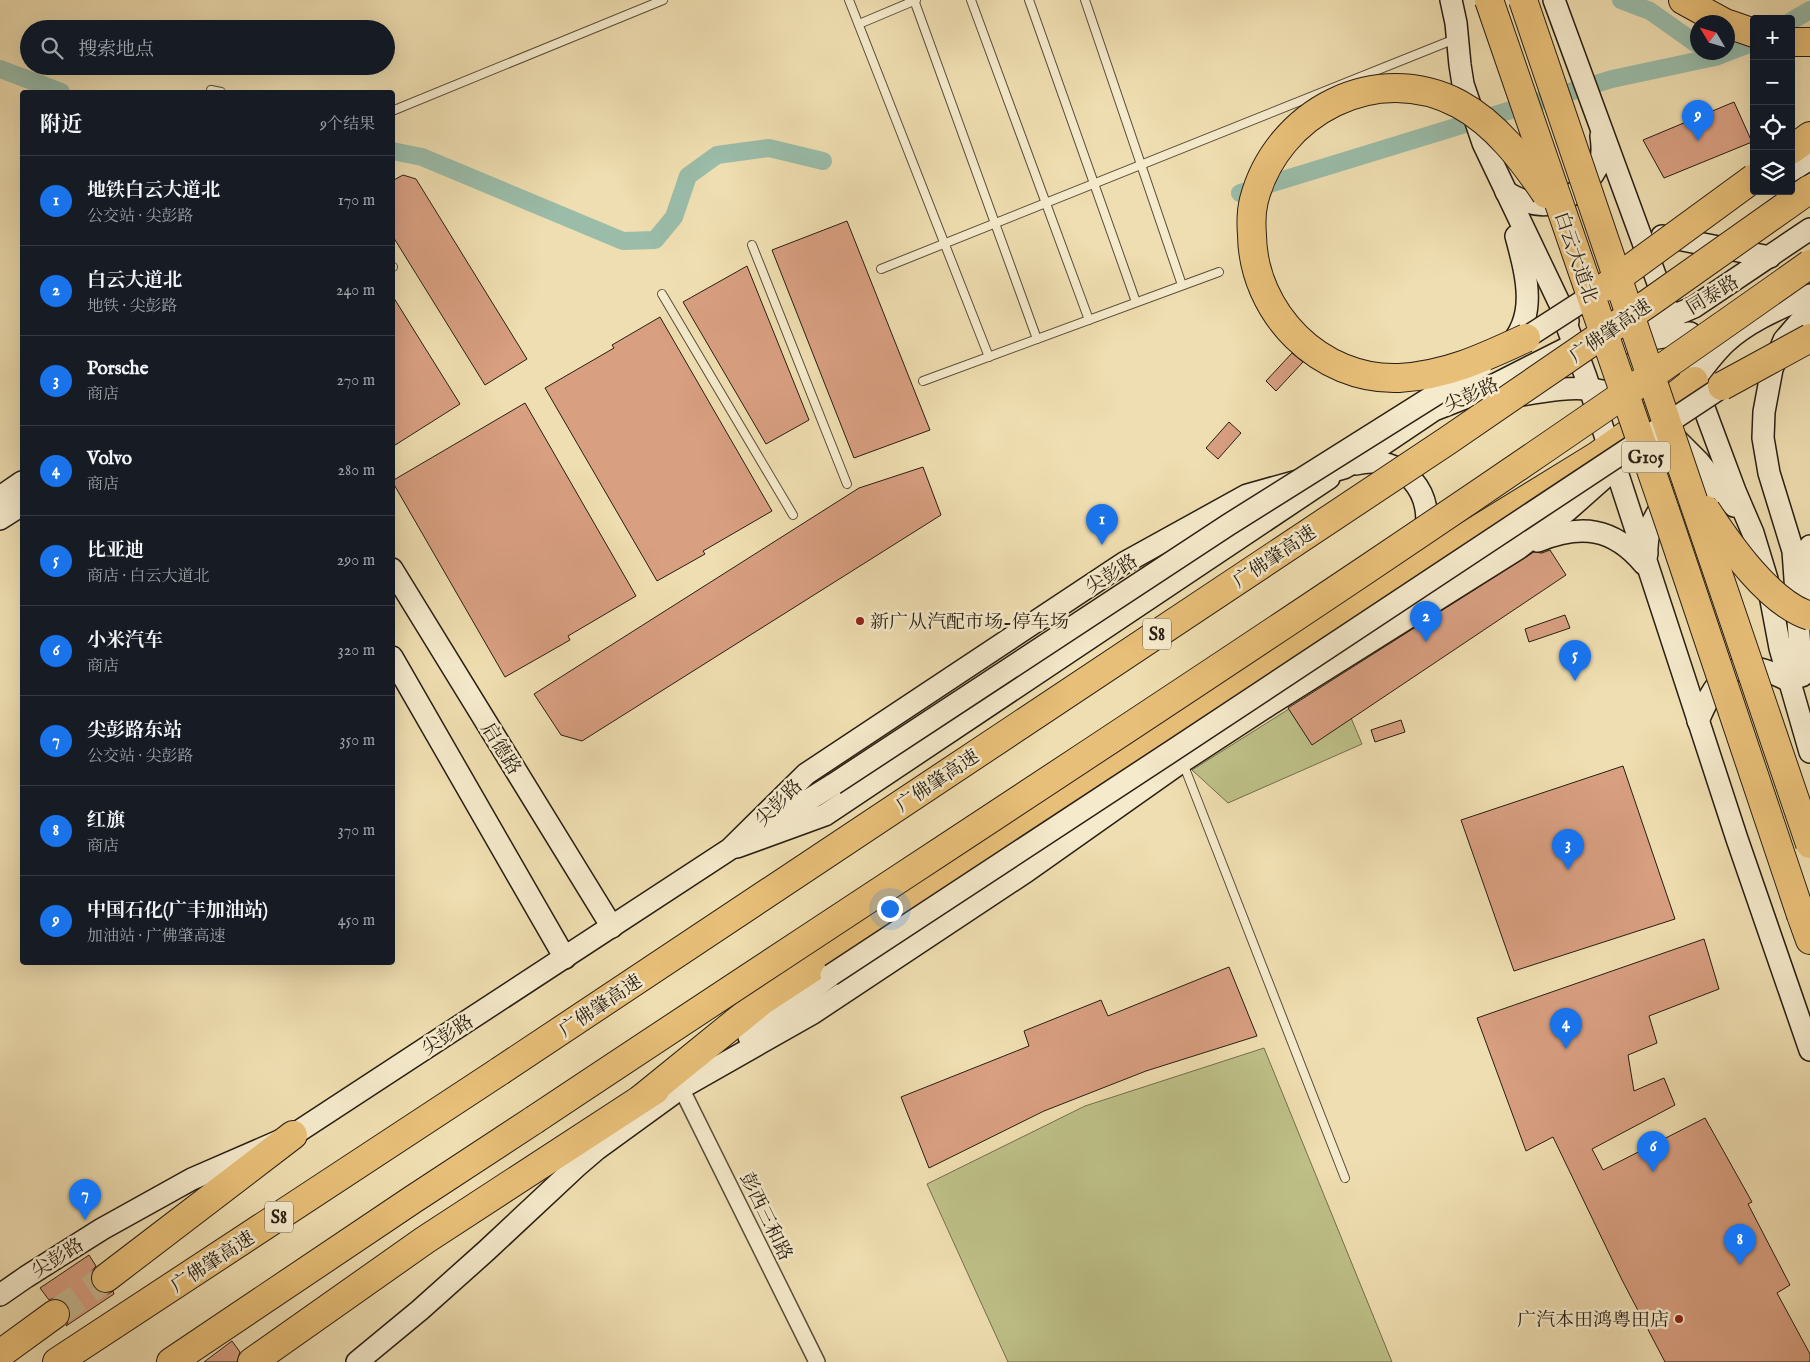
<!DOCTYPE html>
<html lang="zh">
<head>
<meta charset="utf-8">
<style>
  :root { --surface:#171b24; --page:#242831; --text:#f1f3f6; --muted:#9ea1a6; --line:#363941; --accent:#1a73e8 }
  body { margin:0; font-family:"IM FELL English","Noto Serif SC",serif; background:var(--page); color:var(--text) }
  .controls { position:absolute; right:15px; top:15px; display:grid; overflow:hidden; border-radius:5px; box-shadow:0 5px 20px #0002 }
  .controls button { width:45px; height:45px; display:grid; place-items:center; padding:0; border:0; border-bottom:1px solid var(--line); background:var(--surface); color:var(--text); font:25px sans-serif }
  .compass { position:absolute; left:1690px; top:15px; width:45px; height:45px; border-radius:50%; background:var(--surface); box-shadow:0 5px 20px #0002; rotate:308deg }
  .you { position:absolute; left:889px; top:908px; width:18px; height:18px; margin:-12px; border:4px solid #fff; border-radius:50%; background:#1a73e8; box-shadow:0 0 0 8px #1a73e833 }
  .badge { display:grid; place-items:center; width:32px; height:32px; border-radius:50%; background:var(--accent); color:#fff; font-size:16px; font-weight:700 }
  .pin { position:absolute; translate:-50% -41px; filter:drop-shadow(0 1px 2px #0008) }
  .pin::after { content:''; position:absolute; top:26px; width:18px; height:15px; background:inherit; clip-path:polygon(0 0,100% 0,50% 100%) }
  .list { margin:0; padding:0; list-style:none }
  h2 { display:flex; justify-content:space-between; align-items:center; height:65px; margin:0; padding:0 20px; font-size:21px }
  h2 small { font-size:16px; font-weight:400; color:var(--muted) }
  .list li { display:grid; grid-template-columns:32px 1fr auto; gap:15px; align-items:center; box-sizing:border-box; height:90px; padding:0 20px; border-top:1px solid var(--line) }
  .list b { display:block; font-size:19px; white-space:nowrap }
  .list p { margin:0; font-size:16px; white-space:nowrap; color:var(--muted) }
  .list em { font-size:16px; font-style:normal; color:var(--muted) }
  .icon { flex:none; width:28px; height:28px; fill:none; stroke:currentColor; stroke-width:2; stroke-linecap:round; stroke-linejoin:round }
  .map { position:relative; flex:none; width:1810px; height:1362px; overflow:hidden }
  .search { position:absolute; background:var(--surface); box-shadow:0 5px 20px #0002; left:20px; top:20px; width:375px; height:55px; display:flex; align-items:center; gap:12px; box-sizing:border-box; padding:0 18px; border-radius:28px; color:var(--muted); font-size:19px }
  .panel { position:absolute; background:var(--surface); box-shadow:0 5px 20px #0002; left:20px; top:90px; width:375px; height:875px; border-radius:5px }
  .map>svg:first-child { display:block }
  .green { fill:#bec088; stroke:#736f4d }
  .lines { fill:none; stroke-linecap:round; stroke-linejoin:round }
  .canal { stroke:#9abca9; stroke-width:18 }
  .building { fill:#d89f81; stroke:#281e12 }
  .highway-tunnel { stroke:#c7b891; stroke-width:28; stroke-dasharray:28 14; stroke-linecap:butt }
  .lane-casing { stroke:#5a4e3a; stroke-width:10 }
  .street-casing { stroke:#5a4e3a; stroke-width:18 }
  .secondary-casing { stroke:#281e12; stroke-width:24 }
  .highway-casing { stroke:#281e12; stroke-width:30 }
  .lane { stroke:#f5eacc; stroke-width:8 }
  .street { stroke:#f5eacc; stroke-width:15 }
  .secondary { stroke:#f5eacc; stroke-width:21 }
  .highway { stroke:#e8bf78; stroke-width:28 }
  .secondary-bridge-casing { stroke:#281e12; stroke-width:24; stroke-linecap:butt }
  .highway-bridge-casing { stroke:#281e12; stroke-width:30; stroke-linecap:butt }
  .secondary-bridge { stroke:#f5eacc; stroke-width:21 }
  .highway-bridge { stroke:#e8bf78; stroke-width:28 }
  .poi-dot { fill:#8f2418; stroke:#f5eacc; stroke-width:2 }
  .labels { text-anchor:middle; stroke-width:5; stroke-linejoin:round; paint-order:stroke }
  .shield { fill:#f5eacc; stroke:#665b4a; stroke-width:1 }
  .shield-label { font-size:18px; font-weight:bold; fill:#281e12 }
  .street-label { font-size:19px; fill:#281e12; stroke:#f5eacc }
  .poi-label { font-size:19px; fill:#281e12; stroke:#f5eacc; text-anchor:start }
</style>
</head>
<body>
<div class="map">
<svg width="1810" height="1362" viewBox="0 0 1810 1362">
  <rect width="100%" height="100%" fill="#efdeb1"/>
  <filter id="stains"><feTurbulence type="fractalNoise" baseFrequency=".004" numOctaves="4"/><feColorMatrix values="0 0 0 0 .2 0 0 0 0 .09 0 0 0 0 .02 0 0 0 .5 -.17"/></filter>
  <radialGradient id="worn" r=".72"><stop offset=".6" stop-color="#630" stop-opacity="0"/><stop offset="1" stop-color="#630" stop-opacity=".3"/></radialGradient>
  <g class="green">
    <polygon points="1335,680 1362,744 1228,803 1192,770"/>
    <polygon points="1264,1048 1392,1362 1008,1362 927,1184 1085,1106"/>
  </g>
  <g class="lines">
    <g class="canal">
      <polyline points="1621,0 1650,11 1698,45"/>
      <polyline points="1791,21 1810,10"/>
      <polyline points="0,69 61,92"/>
      <polyline points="392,151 422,157 623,241 655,240 674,217 688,176 717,155 769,148 823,161"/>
      <polyline points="1240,193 1612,79 1715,57 1754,42"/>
    </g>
  </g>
  <g class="building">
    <polygon points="1734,102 1752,142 1664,178 1643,140"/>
    <polygon points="403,175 416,179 527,359 485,385 392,235 392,181"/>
    <polygon points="847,221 930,430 854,458 772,250"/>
    <polygon points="747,266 809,420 766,444 683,302"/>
    <polygon points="392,295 460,404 392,447"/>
    <polygon points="660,317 772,511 703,551 705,554 657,581 545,388 614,348 612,345"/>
    <polygon points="1292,353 1303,362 1276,391 1266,381"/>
    <polygon points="525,403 636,596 568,636 570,640 505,677 392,481"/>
    <polygon points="1229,422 1241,433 1218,459 1206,448"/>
    <polygon points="923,467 941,515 582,741 561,735 534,694 859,488"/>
    <polygon points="1550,550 1566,575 1312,745 1288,708 1534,552 1542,553"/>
    <polygon points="1565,615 1570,628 1529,642 1525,629"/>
    <polygon points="1401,720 1405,732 1375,742 1371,730"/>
    <polygon points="1623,766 1675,919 1514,971 1461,820"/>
    <polygon points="1704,939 1719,989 1649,1016 1657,1043 1628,1055 1634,1091 1664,1078 1675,1105 1592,1149 1603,1170 1705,1118 1752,1202 1748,1204 1790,1285 1777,1293 1810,1354 1810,1362 1665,1362 1622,1280 1553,1137 1526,1151 1477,1018"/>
    <polygon points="1229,967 1257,1036 1146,1071 1044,1111 929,1168 901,1097 1029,1046 1024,1031 1101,1000 1108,1016"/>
    <polygon points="89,1255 96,1266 91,1272 90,1280 93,1287 100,1293 108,1294 113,1291 114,1294 66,1326 69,1320 71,1313 68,1305 61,1300 54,1298 49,1300 40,1288"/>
    <polygon points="232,1341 240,1352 237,1362 204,1362"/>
  </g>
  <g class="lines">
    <polyline class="highway-tunnel" points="55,1314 106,1278"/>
    <g class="lane-casing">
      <g id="lane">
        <polyline points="849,0 989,357"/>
        <polyline points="914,0 1037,339"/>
        <polyline points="971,0 1089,320"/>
        <polyline points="1029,0 1136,302"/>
        <polyline points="1085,0 1182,285"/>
        <polyline points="859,24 916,0"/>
        <polyline points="211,90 221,92"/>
        <polyline points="392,111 663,0"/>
        <polyline points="752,245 847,484"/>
        <polyline points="392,267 393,267"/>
        <polyline points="881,269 1455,39"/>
        <polyline points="662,294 793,515"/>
        <polyline points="923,381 1219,272"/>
        <polyline points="1181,765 1186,771 1345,1178"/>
      </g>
    </g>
    <g class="street-casing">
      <polyline id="street" points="681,1088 817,1362"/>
    </g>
    <g class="secondary-casing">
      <g id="secondary">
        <polyline points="1451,0 1456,23 1460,65 1463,84 1483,143 1568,321"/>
        <polyline points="1554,0 1694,381 1735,491 1753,533 1767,579 1780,648 1810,752"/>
        <polyline points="1791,171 1810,159"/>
        <path d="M1506,192C1518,199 1535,207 1550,204C1572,200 1594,179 1601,159C1603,151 1602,143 1601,136"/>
        <polyline points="1662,236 1770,257"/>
        <polyline points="1561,310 1586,377 1737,839 1810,1050"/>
        <polyline points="1620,329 1680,313 1694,307 1810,229"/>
        <polyline points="1624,343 1690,333"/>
        <path d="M1507,348C1539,317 1526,274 1516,236"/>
        <path d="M1685,393C1698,375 1710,357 1726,342C1750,320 1781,308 1810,295"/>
        <path d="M1516,396C1544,391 1574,385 1602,391"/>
        <polyline points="1672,435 1699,462 1734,506"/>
        <path d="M1356,464C1402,452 1439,495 1423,540"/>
        <polyline points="0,497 22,482"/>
        <polyline points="0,519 22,505"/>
        <path d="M1538,541C1581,524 1613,527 1644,564"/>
        <path d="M1647,554C1645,522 1667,484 1705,492"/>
        <polyline points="392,569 612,927"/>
        <polyline points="1806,592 1810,546"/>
        <polyline points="392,657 565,958"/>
        <polyline points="1802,676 1793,551 1769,473 1763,438 1764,412 1772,369 1784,340 1810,310"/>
        <path d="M1698,721C1719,672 1736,652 1789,681"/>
        <polyline points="764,828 834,784"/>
        <polyline points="737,847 825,815 1329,478"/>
        <polyline points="749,1037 831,975"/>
        <polyline points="0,1295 26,1277 102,1229 192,1179 293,1135 730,849 806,774 1124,563 1247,495 1344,468 1373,451 1434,410 1480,392 1565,349"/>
        <polyline points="357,1362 420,1310 486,1251 576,1167 597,1149 681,1088 813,1013 1027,871 1180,763 1269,705 1519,548 1568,510 1630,455"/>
      </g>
    </g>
    <g class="highway-casing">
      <g id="highway">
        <polyline points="1683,0 1723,22"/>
        <polyline points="1728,24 1754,33"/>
        <polyline points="1791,42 1810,42"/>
        <polyline points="1791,150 1810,136"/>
        <polyline points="1801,915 1810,940"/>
        <polyline points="641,1099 763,1000 1166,736 1420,565 1597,456 1628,434 1694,381"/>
        <polyline points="106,1278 293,1135"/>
        <polyline points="0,1354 55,1314"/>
        <polyline points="57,1362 500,1071"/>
        <polyline points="171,1362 412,1200 534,1120"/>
        <polyline points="252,1362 425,1240 655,1090"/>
      </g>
    </g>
    <use href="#lane" class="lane"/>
    <use href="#street" class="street"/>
    <use href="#secondary" class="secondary"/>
    <use href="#highway" class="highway"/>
    <g class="secondary-bridge-casing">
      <g id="secondary-bridge">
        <polyline points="1513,346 1603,288"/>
        <polyline points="834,784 1228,525 1481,366"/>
        <polyline points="831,975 1175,749 1734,379"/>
      </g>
    </g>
    <g class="highway-bridge-casing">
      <g id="highway-bridge">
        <polyline points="1489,0 1670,525 1801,915"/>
        <polyline points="1523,0 1810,844"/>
        <polyline points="1605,287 1754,178"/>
        <path d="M1526,338C1483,358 1447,375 1399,378C1320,381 1253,313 1252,235C1251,223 1251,212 1254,200C1277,112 1376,60 1459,104C1496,124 1523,160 1546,194"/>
        <polyline points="1722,386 1810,338"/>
        <path d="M1706,510C1729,545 1769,603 1810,616"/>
        <polyline points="500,1071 1447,441 1650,302 1810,189"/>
        <path d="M534,1120C960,836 1392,561 1810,264"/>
      </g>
    </g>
    <use href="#secondary-bridge" class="secondary-bridge"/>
    <use href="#highway-bridge" class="highway-bridge"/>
  </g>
  <g class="poi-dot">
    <circle cx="860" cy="621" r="5"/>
    <circle cx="1679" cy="1319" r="5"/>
  </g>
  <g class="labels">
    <g class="shield">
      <rect x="1622" y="441.5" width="48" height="31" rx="4"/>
      <rect x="1143" y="618.5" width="28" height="31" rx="4"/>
      <rect x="265" y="1201.5" width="28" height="31" rx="4"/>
    </g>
    <g class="shield-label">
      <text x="1646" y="463">G105</text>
      <text x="1157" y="640">S8</text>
      <text x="279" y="1223">S8</text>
    </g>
    <g class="street-label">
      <text transform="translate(1577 257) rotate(71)" y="7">白云大道北</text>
      <text transform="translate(1712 294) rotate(-31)" y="7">同泰路</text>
      <text transform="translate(1610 330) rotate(-35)" y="7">广佛肇高速</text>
      <text transform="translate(1471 394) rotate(-24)" y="7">尖彭路</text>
      <text transform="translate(1274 556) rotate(-34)" y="7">广佛肇高速</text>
      <text transform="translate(1111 573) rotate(-32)" y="7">尖彭路</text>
      <text transform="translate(502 748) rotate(58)" y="7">启德路</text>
      <text transform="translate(937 780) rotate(-34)" y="7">广佛肇高速</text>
      <text transform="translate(778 802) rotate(-45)" y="7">尖彭路</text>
      <text transform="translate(600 1005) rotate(-34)" y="7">广佛肇高速</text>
      <text transform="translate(447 1034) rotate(-33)" y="7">尖彭路</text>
      <text transform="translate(767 1216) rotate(64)" y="7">彭西三和路</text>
      <text transform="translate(57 1257) rotate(-32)" y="7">尖彭路</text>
      <text transform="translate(212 1261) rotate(-33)" y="7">广佛肇高速</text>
    </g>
    <g class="poi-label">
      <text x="870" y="628">新广从汽配市场-停车场</text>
      <text x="1669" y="1326" text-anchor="end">广汽本田鸿粤田店</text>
    </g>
  </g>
  <rect width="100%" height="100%" filter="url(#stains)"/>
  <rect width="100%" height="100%" fill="url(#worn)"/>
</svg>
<div class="controls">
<button>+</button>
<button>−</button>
<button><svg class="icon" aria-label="locate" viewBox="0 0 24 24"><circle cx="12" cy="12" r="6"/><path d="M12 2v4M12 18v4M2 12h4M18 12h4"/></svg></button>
<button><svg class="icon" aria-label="layers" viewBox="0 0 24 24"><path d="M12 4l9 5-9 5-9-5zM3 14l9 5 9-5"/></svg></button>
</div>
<svg class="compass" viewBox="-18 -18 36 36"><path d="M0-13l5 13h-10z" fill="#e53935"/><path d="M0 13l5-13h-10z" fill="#9ea1a6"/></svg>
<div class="you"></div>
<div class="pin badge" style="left:1102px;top:545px">1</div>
<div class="pin badge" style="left:1426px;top:642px">2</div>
<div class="pin badge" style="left:1568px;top:870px">3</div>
<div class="pin badge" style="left:1566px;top:1049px">4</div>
<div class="pin badge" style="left:1575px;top:681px">5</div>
<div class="pin badge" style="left:1653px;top:1172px">6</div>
<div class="pin badge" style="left:85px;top:1220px">7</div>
<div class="pin badge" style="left:1740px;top:1265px">8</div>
<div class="pin badge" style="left:1698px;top:141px">9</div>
<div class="search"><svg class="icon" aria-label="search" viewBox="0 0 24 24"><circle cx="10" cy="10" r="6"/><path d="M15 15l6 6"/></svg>搜索地点</div>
<section class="panel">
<h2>附近<small>9个结果</small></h2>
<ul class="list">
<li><span class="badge">1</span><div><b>地铁白云大道北</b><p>公交站 · 尖彭路</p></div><em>170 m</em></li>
<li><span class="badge">2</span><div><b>白云大道北</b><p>地铁 · 尖彭路</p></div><em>240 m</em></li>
<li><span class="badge">3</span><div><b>Porsche</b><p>商店</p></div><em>270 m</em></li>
<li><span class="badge">4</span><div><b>Volvo</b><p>商店</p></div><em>280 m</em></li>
<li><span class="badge">5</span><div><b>比亚迪</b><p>商店 · 白云大道北</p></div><em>290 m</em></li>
<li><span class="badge">6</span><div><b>小米汽车</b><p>商店</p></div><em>320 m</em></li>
<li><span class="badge">7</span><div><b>尖彭路东站</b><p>公交站 · 尖彭路</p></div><em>350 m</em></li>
<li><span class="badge">8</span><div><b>红旗</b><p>商店</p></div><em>370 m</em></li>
<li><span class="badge">9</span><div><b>中国石化(广丰加油站)</b><p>加油站 · 广佛肇高速</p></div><em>450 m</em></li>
</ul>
</section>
</div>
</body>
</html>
